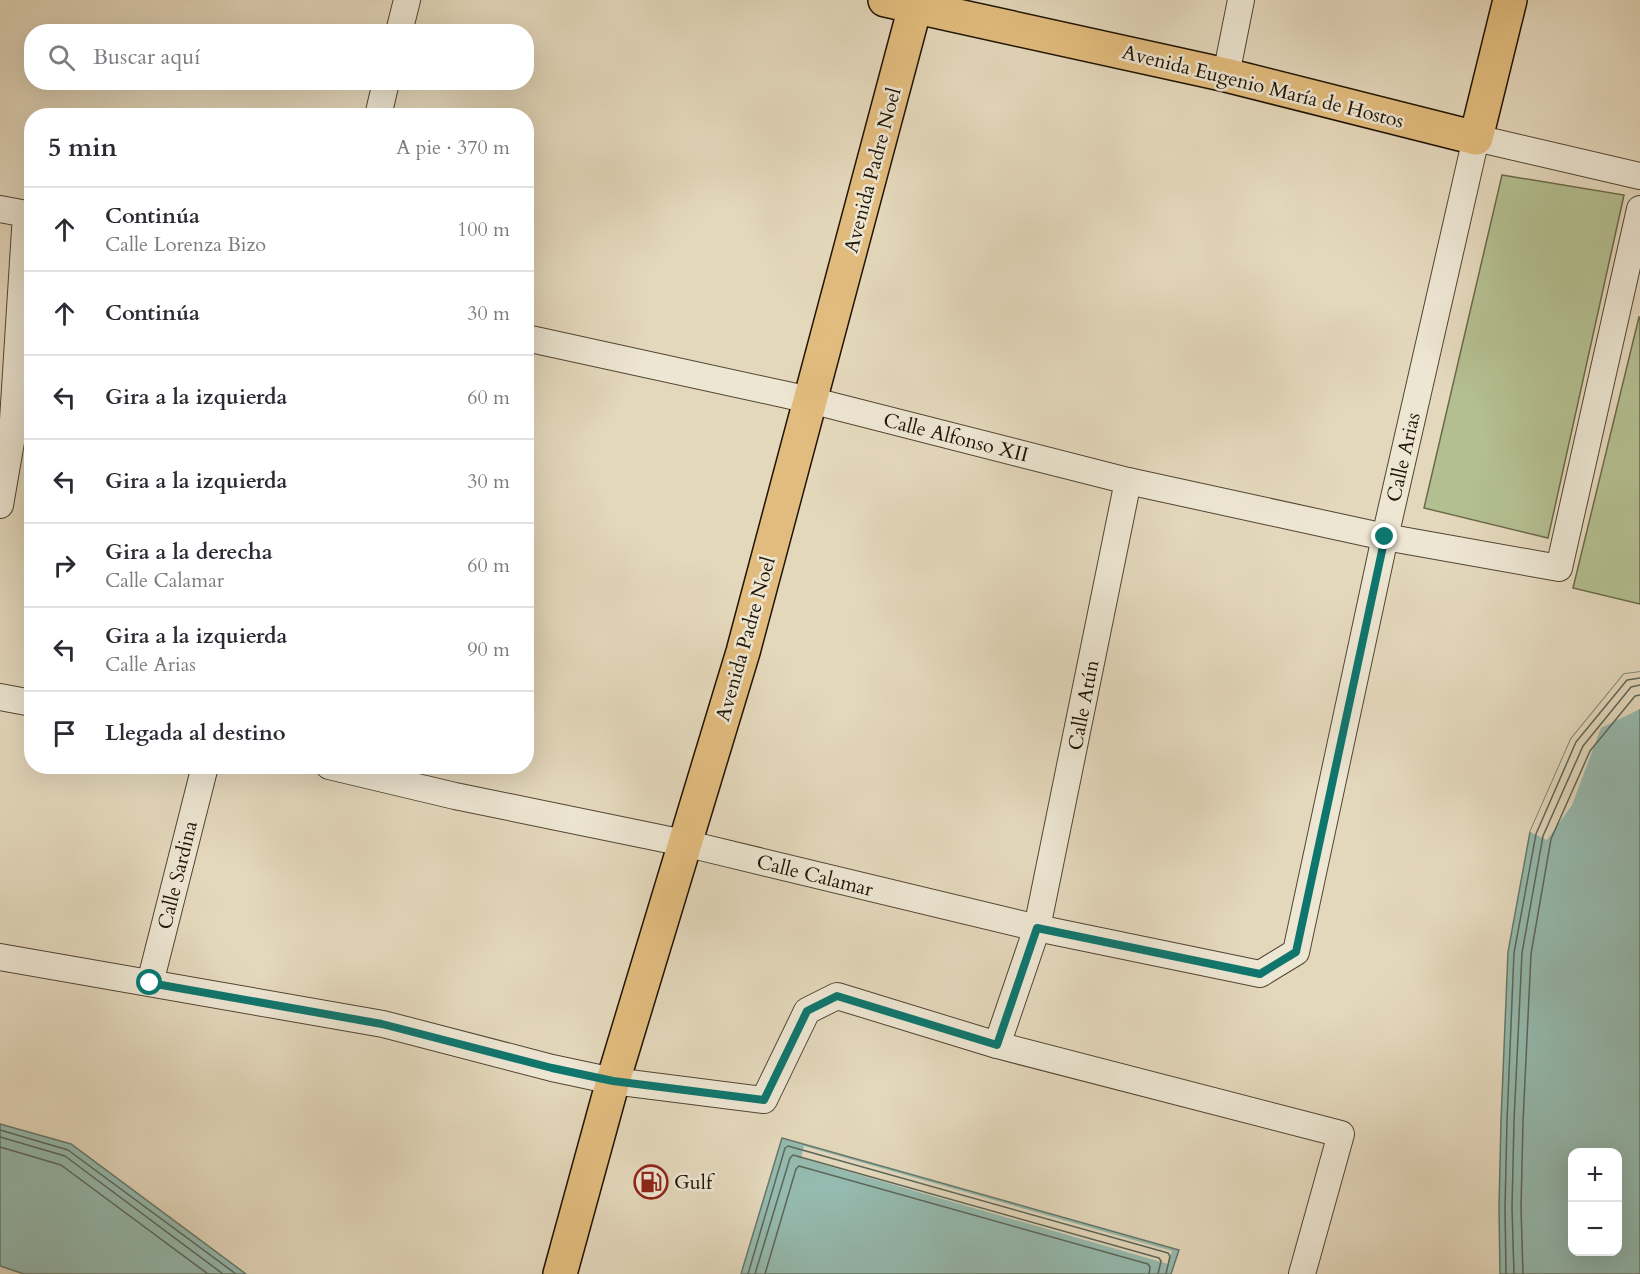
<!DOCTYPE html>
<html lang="es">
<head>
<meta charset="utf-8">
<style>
  :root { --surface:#fff; --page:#f2f2f3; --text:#2b2b33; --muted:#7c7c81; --line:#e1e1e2 }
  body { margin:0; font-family:Cardo,serif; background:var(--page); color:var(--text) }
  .controls { position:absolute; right:18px; bottom:18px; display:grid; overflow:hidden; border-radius:12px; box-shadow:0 6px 24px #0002 }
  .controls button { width:54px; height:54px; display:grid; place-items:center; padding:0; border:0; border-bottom:2px solid var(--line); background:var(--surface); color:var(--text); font:30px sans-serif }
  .stop { position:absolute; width:18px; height:18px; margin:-14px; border:4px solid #0f766e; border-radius:50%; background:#fff }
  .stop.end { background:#0f766e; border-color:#fff; box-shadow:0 2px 6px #0008 }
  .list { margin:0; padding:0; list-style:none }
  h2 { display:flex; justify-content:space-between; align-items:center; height:78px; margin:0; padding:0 24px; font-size:26px }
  h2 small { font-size:20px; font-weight:400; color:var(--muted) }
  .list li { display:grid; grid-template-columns:39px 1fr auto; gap:18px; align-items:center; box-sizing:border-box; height:84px; padding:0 24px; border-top:2px solid var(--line) }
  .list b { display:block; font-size:22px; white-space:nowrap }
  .list p { margin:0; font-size:20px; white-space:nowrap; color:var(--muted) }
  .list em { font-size:20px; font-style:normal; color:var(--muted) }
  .icon { flex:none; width:33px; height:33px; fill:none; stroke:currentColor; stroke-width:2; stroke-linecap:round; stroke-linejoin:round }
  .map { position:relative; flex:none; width:1640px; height:1274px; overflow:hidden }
  .search { position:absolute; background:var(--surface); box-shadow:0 6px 24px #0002; left:24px; top:24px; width:510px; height:66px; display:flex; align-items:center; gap:15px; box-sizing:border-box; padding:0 21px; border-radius:24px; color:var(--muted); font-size:22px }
  .panel { position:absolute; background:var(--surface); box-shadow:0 6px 24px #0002; left:24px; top:108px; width:510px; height:666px; border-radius:24px }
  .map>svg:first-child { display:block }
  .green { fill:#b4bf91; stroke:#6a6a4a; stroke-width:1.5 }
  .water { fill:#95baaf; stroke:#66786b; stroke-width:1.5; fill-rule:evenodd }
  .pier { fill:#e4d8bc }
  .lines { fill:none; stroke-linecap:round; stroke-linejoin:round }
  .shore { stroke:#5a675a; stroke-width:1.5 }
  .street-casing { stroke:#514532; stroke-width:28 }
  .primary-casing { stroke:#201404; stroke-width:36 }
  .street { stroke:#ede6d3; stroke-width:26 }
  .primary { stroke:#e2bc7e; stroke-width:33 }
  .route { stroke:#0f766e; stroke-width:8 }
  .labels { text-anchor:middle; stroke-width:5; stroke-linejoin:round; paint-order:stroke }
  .street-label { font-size:20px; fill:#201404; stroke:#ede6d3 }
  .poi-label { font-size:20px; fill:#201404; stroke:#ede6d3; text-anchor:start }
</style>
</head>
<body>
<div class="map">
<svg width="1640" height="1274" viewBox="0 0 1640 1274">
  <rect width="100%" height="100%" fill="#e4d8bc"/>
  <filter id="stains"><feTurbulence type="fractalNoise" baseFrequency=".00333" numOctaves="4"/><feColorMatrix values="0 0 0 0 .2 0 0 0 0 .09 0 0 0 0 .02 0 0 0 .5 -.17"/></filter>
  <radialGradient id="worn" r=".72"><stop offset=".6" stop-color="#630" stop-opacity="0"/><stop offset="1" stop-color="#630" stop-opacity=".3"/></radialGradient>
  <g class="green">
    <polygon points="1502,175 1624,195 1548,538 1424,508"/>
    <polygon points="1639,317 1640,317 1640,604 1573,588"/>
  </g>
  <g class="water">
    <path d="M1640,672V1274H1500L1499,1208L1501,1121L1508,952L1530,832L1571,739L1624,674ZM1572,1152H1618V1252H1572Z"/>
    <polygon points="0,1124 71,1144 246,1274 24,1274 0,1266"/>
    <polygon points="782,1138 1179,1250 1171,1274 741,1274"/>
  </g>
  <g class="pier">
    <polygon points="1640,672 1640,709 1601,728 1572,805 1547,840 1530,832 1571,739 1624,674"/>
    <polygon points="804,1146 1172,1251 1168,1264 801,1158"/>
  </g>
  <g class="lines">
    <g class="shore">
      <polyline points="0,1130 68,1150 236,1274"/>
      <polyline points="0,1137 65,1156 223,1274"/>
      <polyline points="0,1147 61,1165 208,1274"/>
      <polyline points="748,1274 785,1148 788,1146 1168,1253 1170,1256 1166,1274"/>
      <polyline points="755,1274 790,1158 793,1155 1159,1258 1161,1261 1158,1274"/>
      <polyline points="765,1274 796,1169 799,1166 1148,1264 1150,1267 1149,1274"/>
      <polyline points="1506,1274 1505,1208 1507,1121 1514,953 1536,834 1576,742 1627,680 1640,678"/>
      <polyline points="1514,1274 1512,1208 1514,1121 1522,953 1543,836 1583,746 1631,687 1640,685"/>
      <polyline points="1523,1274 1521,1208 1523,1122 1531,954 1551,839 1590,751 1635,696 1640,695"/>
    </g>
    <g class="street-casing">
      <g id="street">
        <polyline points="399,32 407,0"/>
        <polyline points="1226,75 1241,0"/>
        <polyline points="378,116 386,82"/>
        <polyline points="0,209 32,215"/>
        <polyline points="526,338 810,400 1128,481 1385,537 1559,568 1640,209"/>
        <polyline points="0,505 12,436 26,214"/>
        <polyline points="0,697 32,703"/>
        <polyline points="329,766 455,796 684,843 1037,928 1260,974 1296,952 1385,537 1476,138 1640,176"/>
        <polyline points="0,957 383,1024 552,1068 613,1081 764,1100 807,1011 837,996 997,1045 1341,1134 1302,1274"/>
        <polyline points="150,983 205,766"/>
        <polyline points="997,1045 1037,928 1128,481"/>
      </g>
    </g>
    <g class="primary-casing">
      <g id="primary">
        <polyline points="885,0 1226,75 1476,138 1510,0"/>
        <polyline points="560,1274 613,1081 743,652 915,7"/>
      </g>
    </g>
    <use href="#street" class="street"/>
    <use href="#primary" class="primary"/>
  </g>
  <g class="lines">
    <polyline class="route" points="150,983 382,1024 552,1068 613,1081 764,1100 807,1011 837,996 997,1045 1037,928 1260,974 1296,952 1385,537"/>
  </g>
  <defs>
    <g id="fuel-ring" transform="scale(1.725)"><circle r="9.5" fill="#ede6d3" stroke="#8f2418" stroke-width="1.5"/><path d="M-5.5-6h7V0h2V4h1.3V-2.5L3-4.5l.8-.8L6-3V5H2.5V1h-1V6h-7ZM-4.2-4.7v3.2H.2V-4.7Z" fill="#8f2418"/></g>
  </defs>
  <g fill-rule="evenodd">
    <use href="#fuel-ring" x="651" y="1182"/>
  </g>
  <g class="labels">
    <g class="street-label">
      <text transform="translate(1263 86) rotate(14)" y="7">Avenida Eugenio María de Hostos</text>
      <text transform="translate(872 170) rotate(-75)" y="7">Avenida Padre Noel</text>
      <text transform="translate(956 437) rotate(14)" y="7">Calle Alfonso XII</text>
      <text transform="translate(1403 457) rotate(-77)" y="7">Calle Arias</text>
      <text transform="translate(745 639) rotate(-74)" y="7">Avenida Padre Noel</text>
      <text transform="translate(1083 705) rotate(-79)" y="7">Calle Atún</text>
      <text transform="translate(177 875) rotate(-76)" y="7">Calle Sardina</text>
      <text transform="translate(815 875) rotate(14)" y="7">Calle Calamar</text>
    </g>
    <g class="poi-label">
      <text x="674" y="1189">Gulf</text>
    </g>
  </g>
  <rect width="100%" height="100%" filter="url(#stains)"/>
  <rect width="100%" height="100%" fill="url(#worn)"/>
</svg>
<div class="controls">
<button>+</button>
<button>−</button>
</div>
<div class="stop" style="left:150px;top:983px"></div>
<div class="stop end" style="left:1385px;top:537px"></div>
<div class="search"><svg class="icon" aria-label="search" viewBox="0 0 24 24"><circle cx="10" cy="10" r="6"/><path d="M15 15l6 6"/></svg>Buscar aquí</div>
<section class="panel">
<h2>5 min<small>A pie · 370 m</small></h2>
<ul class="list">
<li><svg class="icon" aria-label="ahead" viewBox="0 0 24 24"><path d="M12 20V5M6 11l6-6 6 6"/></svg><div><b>Continúa</b><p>Calle Lorenza Bizo</p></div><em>100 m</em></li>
<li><svg class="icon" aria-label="ahead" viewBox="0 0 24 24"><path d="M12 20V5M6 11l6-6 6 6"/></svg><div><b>Continúa</b></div><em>30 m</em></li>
<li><svg class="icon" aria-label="left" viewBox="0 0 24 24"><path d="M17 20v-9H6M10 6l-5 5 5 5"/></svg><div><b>Gira a la izquierda</b></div><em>60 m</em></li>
<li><svg class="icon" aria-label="left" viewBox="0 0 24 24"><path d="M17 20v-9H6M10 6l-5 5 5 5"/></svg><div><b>Gira a la izquierda</b></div><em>30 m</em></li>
<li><svg class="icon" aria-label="right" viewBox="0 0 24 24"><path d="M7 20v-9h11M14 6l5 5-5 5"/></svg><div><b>Gira a la derecha</b><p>Calle Calamar</p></div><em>60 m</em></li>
<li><svg class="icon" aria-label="left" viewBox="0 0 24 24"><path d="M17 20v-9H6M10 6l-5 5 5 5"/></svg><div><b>Gira a la izquierda</b><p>Calle Arias</p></div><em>90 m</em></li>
<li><svg class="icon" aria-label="arrive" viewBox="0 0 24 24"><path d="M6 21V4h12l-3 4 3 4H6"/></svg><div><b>Llegada al destino</b></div></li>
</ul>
</section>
</div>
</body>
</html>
